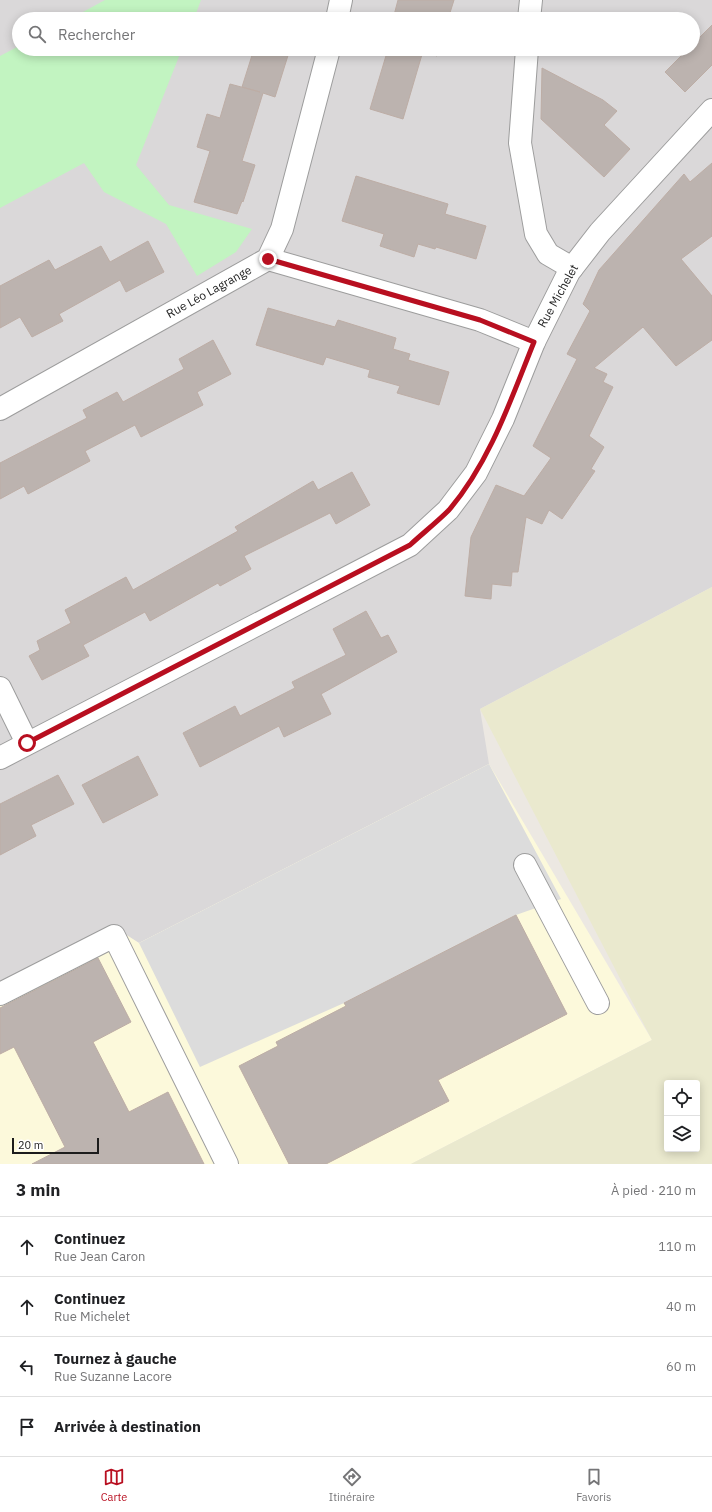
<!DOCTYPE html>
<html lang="fr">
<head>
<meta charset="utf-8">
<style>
  :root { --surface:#fff; --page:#f2f2f2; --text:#202124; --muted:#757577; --line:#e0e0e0; --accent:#b80f20 }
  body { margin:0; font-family:"IBM Plex Sans",sans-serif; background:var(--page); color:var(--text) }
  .controls { position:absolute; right:12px; bottom:12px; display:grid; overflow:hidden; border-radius:4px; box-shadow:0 2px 10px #0003 }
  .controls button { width:36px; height:36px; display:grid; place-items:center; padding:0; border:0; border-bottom:1px solid var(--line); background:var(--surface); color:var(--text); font:20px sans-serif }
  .scale { position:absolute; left:12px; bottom:10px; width:87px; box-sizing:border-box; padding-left:4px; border:2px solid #1c1c1c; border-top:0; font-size:11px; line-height:14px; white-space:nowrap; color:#1c1c1c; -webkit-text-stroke:3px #fff; paint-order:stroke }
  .stop { position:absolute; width:12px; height:12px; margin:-9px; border:3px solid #b80f20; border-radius:50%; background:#fff }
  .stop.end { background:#b80f20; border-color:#fff; box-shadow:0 1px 4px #0008 }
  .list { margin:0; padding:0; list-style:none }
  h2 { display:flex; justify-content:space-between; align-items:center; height:52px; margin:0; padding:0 16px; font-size:17px }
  h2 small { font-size:13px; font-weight:400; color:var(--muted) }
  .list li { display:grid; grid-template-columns:26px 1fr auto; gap:12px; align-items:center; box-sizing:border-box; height:60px; padding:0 16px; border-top:1px solid var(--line) }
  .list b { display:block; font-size:15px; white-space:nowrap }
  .list p { margin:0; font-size:13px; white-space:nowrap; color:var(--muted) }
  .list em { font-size:13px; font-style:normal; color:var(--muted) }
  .icon { flex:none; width:22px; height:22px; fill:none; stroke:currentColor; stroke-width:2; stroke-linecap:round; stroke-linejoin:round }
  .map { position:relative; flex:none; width:712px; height:1164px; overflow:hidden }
  .search { position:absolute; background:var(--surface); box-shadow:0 2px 10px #0003; left:12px; right:12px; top:12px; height:44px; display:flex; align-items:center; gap:10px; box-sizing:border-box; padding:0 14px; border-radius:22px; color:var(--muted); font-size:15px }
  .sheet { height:292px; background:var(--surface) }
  nav { display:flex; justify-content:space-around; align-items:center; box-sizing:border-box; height:56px; border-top:1px solid var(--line); background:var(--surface); font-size:11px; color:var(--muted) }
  nav a { display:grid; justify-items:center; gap:2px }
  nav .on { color:var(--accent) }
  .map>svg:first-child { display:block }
  .residential { fill:#dad8d9; fill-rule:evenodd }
  .education { fill:#fcf9db }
  .farmland { fill:#eae9ce; fill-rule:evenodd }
  .park { fill:#c2f4c1 }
  .parking { fill:#dcdcdc }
  .building { fill:#bcb3af; stroke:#bdada5 }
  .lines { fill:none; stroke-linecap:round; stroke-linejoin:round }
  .minor-casing { stroke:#9d9d9d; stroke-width:24 }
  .minor { stroke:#fff; stroke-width:22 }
  .route { stroke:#b80f20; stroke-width:5 }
  .labels { text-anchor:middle; stroke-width:4; stroke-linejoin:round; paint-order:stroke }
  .street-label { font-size:12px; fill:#1c1c1c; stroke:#fff }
</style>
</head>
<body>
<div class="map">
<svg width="712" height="1164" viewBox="0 0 712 1164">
  <rect width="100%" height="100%" fill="#ece8e2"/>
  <path class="residential" d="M0,0H712V587L480,709L489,764L139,943L121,932L0,996ZM19,19H693V49H19Z"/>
  <polygon class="education" points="489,764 652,1040 411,1164 0,1164 0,996 122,932 139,943"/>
  <path class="farmland" d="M712,587V1164H411L652,1040L480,709ZM667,1083H697V1149H667Z"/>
  <g class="park">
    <polygon points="105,0 201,0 194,19 70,19"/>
    <polygon points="19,46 19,49 182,49 136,165 169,205 252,229 236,252 197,276 166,224 104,192 84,163 0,208 0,56"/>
  </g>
  <polygon class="parking" points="489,764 561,899 516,915 344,1003 200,1067 139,943"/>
  <g class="building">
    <polygon points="398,0 454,0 448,19 393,19"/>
    <polygon points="712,25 712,65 685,92 665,72 688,49 693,49 693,44"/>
    <polygon points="254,49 290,49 275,97 263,93 242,161 255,165 243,202 242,201 237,214 194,202 210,151 197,147 207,114 220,118 230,84 260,92 242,87"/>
    <polygon points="388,49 439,49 437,56 423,51 403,119 370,109"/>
    <polygon points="542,68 603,100 617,111 604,125 630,149 604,177 541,119"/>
    <polygon points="712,163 712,236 681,259 712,296 712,340 676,366 643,327 594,368 607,374 603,382 613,387 589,436 604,447 591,469 595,471 562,519 549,510 542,524 526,517 518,572 512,572 511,586 492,584 491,599 465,596 471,537 496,485 524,496 551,458 533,446 577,359 567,354 590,311 583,304 599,270 684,174 690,182"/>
    <polygon points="356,176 448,204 445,214 486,226 476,259 436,247 435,249 418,244 414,257 380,246 384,234 342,221"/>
    <polygon points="148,241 164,272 126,292 120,280 59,314 63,321 32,337 20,317 0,328 0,286 49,260 55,270 101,246 110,262"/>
    <polygon points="268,308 335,327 338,320 396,338 393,349 410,354 408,360 449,372 439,405 397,393 400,386 368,377 370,370 326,357 323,365 256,345"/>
    <polygon points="213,340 231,374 197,392 203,405 141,437 135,425 85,451 90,461 28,494 24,486 0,499 0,463 87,418 83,410 117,392 123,402 184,369 179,359"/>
    <polygon points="352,472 370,505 336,524 330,513 244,556 251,569 220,586 218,583 150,621 145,612 83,645 89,656 42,680 29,656 40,650 37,641 71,623 65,610 126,577 133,590 238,531 235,527 313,481 318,490"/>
    <polygon points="366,611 381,638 388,635 397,652 321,694 331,714 284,737 279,726 200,767 183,733 235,706 240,716 295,688 292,682 346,655 333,629"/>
    <polygon points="138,756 158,795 103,823 82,785"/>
    <polygon points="58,775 74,804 31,825 36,836 0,855 0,804"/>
    <polygon points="516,915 567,1014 438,1080 449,1101 326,1164 289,1164 239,1066 278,1046 276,1042 346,1006 344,1003"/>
    <polygon points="98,958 131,1022 93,1042 129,1112 168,1092 204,1164 32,1164 65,1147 14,1047 0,1054 0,1008"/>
  </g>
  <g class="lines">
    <g class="minor-casing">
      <g id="minor">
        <polyline points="337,19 341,0"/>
        <polyline points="529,19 531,0"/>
        <polyline points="527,49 520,143 536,234 548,254 572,268"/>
        <polyline points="268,259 480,320 534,342"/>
        <polyline points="0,409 268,259 282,229 329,49"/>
        <polyline points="0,688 27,743"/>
        <polyline points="0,758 410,545 448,510 476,473 503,419 534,342 569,272 600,232 712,110"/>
        <polyline points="525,865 598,1003"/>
        <polyline points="0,994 114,936 227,1164"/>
      </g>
    </g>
    <use href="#minor" class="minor"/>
  </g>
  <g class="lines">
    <path class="route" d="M27,743L410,545C423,533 437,522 449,510C490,462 511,399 534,342L480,320L268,259"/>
  </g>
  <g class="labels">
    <g class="street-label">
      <text transform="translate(209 292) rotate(-29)" y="4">Rue Léo Lagrange</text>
      <text transform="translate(558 296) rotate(-61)" y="4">Rue Michelet</text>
    </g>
  </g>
</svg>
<div class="controls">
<button><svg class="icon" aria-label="locate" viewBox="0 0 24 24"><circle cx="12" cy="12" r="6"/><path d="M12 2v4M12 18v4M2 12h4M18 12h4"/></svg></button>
<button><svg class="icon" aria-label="layers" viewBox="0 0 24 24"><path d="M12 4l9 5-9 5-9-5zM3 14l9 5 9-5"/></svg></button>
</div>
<div class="scale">20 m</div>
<div class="stop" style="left:27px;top:743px"></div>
<div class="stop end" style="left:268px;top:259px"></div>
<div class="search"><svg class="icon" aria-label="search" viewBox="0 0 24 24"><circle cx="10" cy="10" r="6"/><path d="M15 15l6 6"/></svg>Rechercher</div>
</div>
<section class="sheet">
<h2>3 min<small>À pied · 210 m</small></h2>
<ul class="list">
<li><svg class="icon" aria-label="ahead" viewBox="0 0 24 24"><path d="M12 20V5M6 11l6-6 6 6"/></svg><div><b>Continuez</b><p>Rue Jean Caron</p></div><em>110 m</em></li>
<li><svg class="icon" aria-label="ahead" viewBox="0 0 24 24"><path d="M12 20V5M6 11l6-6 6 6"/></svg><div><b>Continuez</b><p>Rue Michelet</p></div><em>40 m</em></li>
<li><svg class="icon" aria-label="left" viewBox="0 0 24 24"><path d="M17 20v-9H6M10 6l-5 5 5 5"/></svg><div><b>Tournez à gauche</b><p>Rue Suzanne Lacore</p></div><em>60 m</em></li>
<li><svg class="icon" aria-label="arrive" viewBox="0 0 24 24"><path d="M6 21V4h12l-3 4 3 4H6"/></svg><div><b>Arrivée à destination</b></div></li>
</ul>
</section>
<nav>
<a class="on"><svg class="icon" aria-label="map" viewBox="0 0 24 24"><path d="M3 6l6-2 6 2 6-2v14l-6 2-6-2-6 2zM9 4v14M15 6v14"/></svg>Carte</a>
<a><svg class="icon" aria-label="directions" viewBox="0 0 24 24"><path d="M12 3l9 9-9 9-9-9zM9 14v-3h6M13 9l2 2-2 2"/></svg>Itinéraire</a>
<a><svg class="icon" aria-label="saved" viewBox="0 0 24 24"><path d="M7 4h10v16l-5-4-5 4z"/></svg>Favoris</a>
</nav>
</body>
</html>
